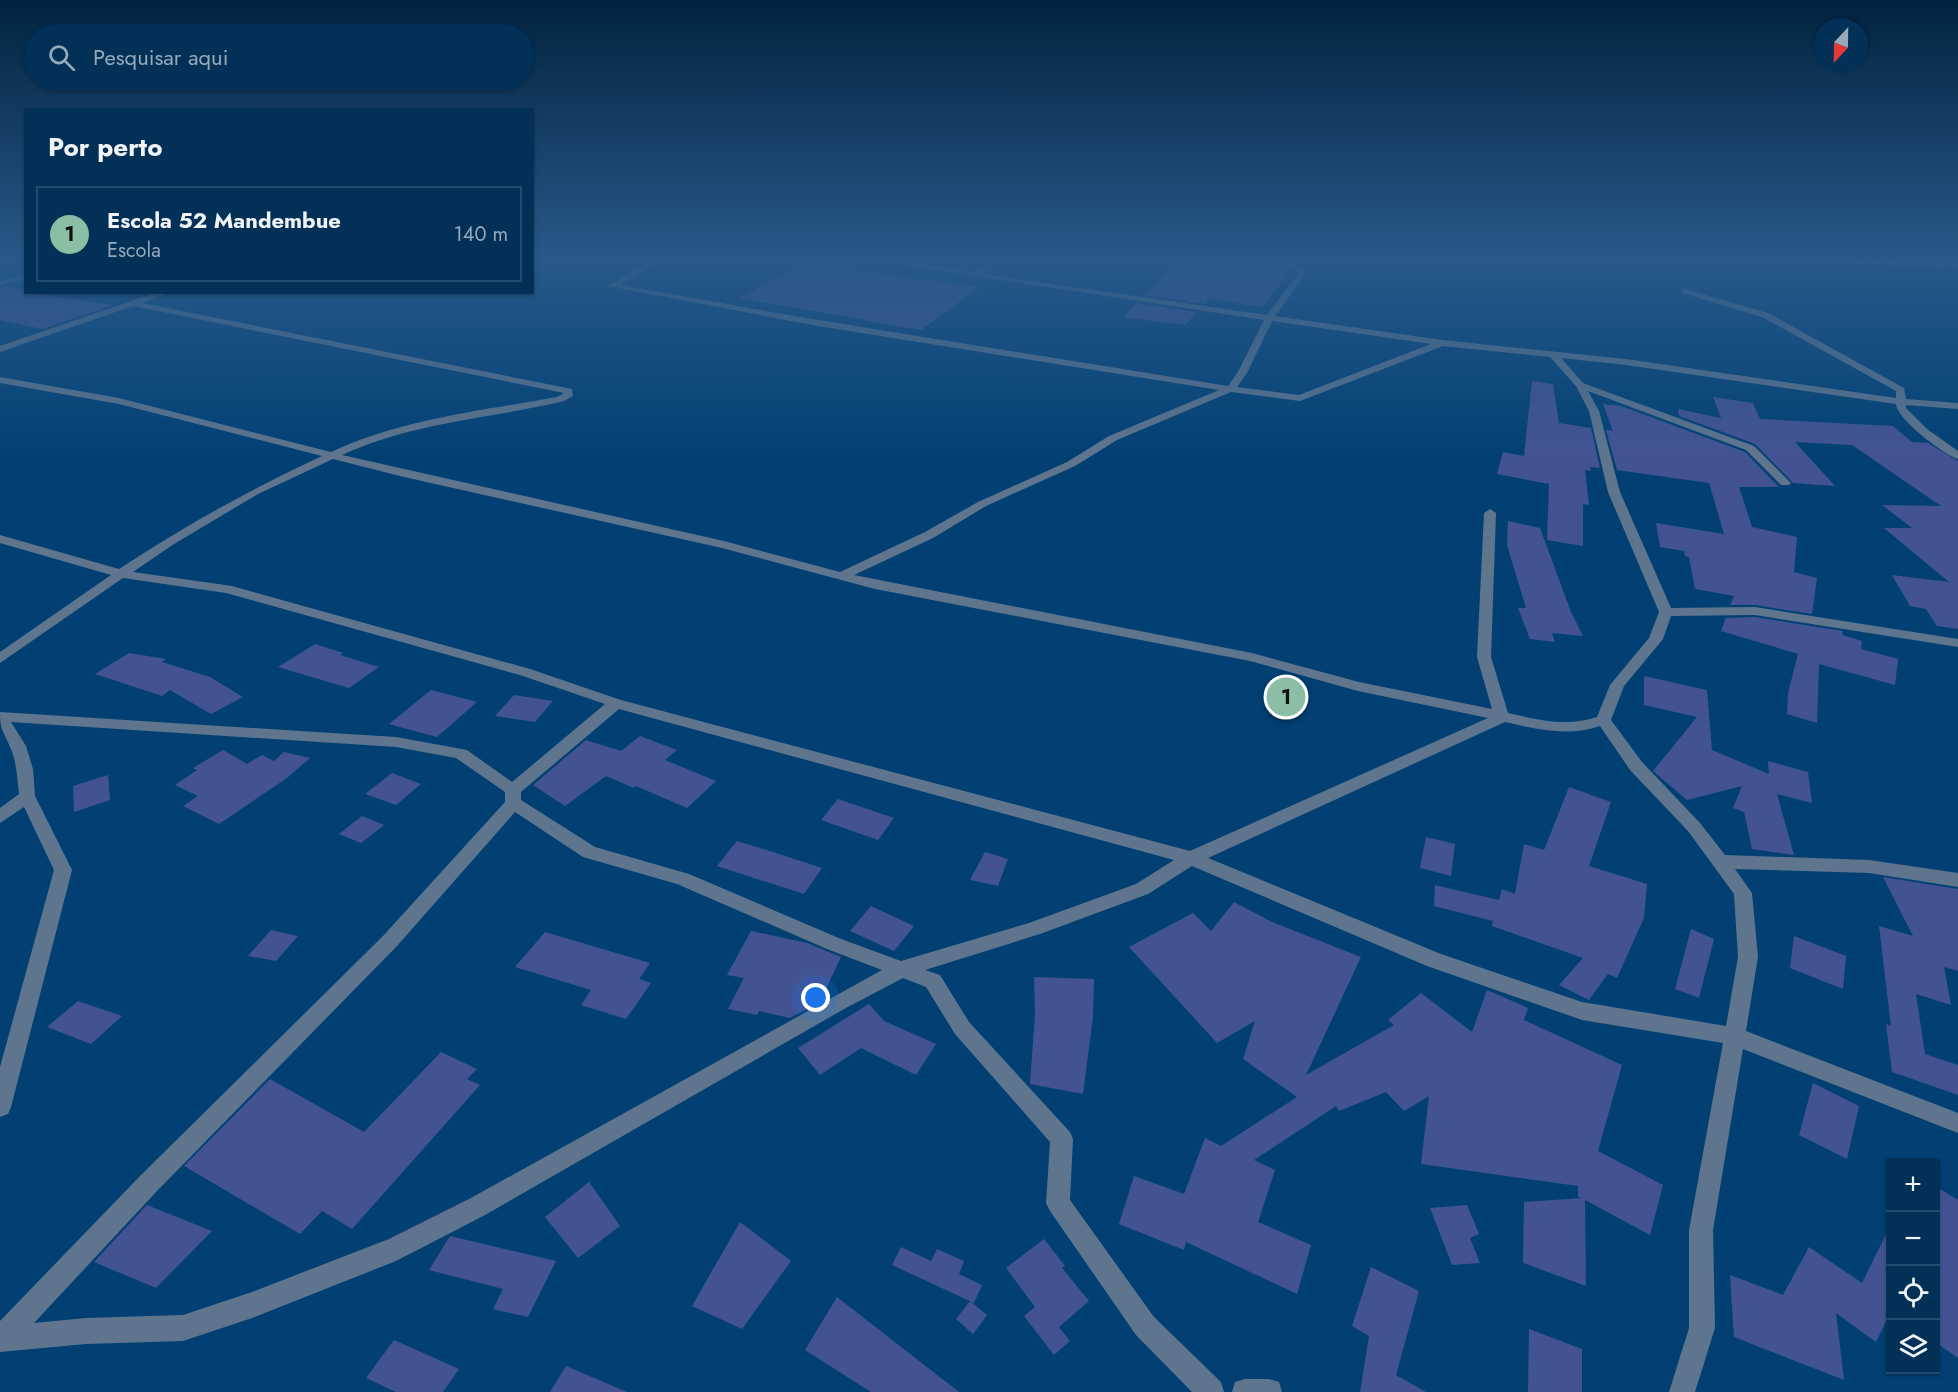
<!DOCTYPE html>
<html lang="pt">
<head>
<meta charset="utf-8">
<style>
  :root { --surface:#023057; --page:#103c61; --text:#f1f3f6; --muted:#96a9ba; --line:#234b6d; --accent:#8abfa5 }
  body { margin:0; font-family:Jost,sans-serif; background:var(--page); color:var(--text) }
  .controls { position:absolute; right:18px; bottom:18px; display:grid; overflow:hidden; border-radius:0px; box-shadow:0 2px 4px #0004 }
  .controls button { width:54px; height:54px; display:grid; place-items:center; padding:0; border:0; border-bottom:2px solid var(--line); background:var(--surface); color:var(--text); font:30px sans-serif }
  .compass { position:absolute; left:1814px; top:18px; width:54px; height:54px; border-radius:50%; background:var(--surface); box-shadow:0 2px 4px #0004; rotate:202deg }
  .you { position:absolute; left:816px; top:998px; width:21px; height:21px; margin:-15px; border:4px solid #fff; border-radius:50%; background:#1a73e8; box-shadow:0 0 0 9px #1a73e833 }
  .badge { display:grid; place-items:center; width:39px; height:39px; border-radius:50%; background:var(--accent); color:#111; font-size:20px; font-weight:700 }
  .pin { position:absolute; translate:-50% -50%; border:3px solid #fff; box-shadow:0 2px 6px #0006 }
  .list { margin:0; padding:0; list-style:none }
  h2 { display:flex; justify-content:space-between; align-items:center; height:78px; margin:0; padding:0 24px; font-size:26px }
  h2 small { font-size:20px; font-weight:400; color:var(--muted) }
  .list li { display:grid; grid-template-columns:39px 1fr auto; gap:18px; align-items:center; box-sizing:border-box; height:96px; margin:0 12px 12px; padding:0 12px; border:2px solid var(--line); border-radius:0px }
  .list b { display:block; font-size:22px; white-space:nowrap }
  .list p { margin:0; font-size:20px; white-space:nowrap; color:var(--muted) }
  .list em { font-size:20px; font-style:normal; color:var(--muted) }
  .icon { flex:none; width:33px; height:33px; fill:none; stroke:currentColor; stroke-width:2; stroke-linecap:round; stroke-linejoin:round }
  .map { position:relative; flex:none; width:1958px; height:1392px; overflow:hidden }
  .search { position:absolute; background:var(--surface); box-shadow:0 2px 4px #0004; left:24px; top:24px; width:510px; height:66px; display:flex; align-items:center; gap:15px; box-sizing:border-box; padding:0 21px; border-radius:33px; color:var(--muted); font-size:22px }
  .panel { position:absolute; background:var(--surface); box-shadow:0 2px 4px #0004; left:24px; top:108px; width:510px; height:186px; border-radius:0px }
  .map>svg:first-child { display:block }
  .building { fill:#435392 }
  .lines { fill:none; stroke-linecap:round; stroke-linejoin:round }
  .minor { fill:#5f758e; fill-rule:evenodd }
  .rail-casing { stroke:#8daecd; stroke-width:4 }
  .rail { stroke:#10273e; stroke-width:2; stroke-dasharray:8; stroke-linecap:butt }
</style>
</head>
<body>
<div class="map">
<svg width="1958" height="1392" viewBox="0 0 1958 1392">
  <rect width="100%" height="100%" fill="#024074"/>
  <g class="building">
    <polygon points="1179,260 1229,260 1227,263 1290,271 1263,307 1209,299 1205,304 1144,295"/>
    <polygon points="808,262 920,279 980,287 921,330 739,298"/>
    <polygon points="4,286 26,290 26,292 113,305 42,329 0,320 0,287"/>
    <polygon points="1137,303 1197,312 1185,325 1123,317"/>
    <polygon points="1532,381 1553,384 1559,423 1591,428 1600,468 1590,467 1591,471 1585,470 1589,505 1583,504 1583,546 1547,540 1549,484 1497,474 1503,452 1524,456"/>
    <polygon points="1713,397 1753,403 1760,419 1893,426 1912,442 1928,443 1958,461 1958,629 1937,626 1926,609 1910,606 1892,575 1949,582 1884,528 1912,528 1882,505 1941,506 1852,445 1795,442 1835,486 1793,483 1755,444 1679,416 1678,409 1721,418"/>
    <polygon points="1603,404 1621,406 1745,452 1779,487 1739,487 1752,527 1797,537 1794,572 1817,578 1812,614 1755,605 1730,605 1734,596 1695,589 1689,557 1685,556 1684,551 1660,547 1656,523 1724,534 1709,483 1617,470 1606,430 1613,431"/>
    <polygon points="1508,521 1540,528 1571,612 1583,636 1552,633 1555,642 1530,639 1518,608 1526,608 1507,545"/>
    <polygon points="1755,617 1843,631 1842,635 1862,641 1861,649 1898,659 1895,685 1819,664 1817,723 1787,714 1788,693 1798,654 1721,631 1726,618"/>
    <polygon points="315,644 343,653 340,655 379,667 349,688 278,667"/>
    <polygon points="129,653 166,659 162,662 210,677 243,697 211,714 170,690 162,696 95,674"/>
    <polygon points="1644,676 1707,690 1712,750 1769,774 1768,761 1808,772 1812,803 1777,794 1794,855 1752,849 1744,812 1733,808 1742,786 1687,800 1653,771 1697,717 1644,705"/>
    <polygon points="431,690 477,702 437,737 389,724"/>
    <polygon points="514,695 553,701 535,722 495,716"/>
    <polygon points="640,736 677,750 665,760 716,781 687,808 636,786 634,788 606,776 565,806 533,785 586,740 621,751"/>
    <polygon points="223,750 247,764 262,755 274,761 284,752 310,758 287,778 219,824 183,806 198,796 175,785 197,770 193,768"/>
    <polygon points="392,773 421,784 396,805 365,794"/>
    <polygon points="108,775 110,800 74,812 73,786"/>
    <polygon points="1569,787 1611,802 1589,866 1647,884 1644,918 1617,978 1608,974 1589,1000 1559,985 1583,958 1492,926 1493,921 1434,906 1435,885 1499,900 1502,889 1515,894 1524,844 1544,850"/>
    <polygon points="838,799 894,818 878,840 821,820"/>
    <polygon points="362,816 384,825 361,843 339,834"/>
    <polygon points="1426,837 1455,844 1451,876 1420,868"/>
    <polygon points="737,841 773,852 822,868 804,894 717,866"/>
    <polygon points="985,852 1008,859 998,886 970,880"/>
    <polygon points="1883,877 1958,889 1958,971 1944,967 1951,1005 1916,994 1925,1054 1958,1065 1958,1095 1892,1072 1886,1024 1891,1026 1879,926 1913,936"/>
    <polygon points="1234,902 1272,922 1361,957 1306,1075 1394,1025 1388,1020 1421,993 1472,1032 1487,990 1528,1008 1524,1020 1622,1065 1598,1151 1663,1185 1650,1235 1585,1200 1586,1286 1523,1263 1524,1202 1582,1198 1578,1197 1578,1186 1421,1164 1429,1096 1404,1111 1386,1092 1339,1111 1336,1106 1254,1160 1275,1170 1258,1222 1311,1245 1297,1294 1186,1242 1184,1250 1119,1224 1134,1176 1184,1194 1205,1138 1221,1146 1297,1097 1243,1059 1255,1021 1217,1043 1129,947 1193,913 1211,931"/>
    <polygon points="871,906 914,926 894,951 850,931"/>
    <polygon points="1691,929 1714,939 1699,998 1675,989"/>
    <polygon points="271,930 298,936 276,961 248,956"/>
    <polygon points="751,931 807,943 841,957 820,1002 790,1018 759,1011 757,1015 728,1009 744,978 727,975"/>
    <polygon points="545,932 650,963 639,979 651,983 626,1019 581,1005 591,990 515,967"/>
    <polygon points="1794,936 1846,956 1843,989 1790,968"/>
    <polygon points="1034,977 1094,979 1093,1017 1083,1094 1030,1084 1035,1013"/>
    <polygon points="78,1001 122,1016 91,1044 47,1027"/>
    <polygon points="869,1004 884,1021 936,1044 916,1075 861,1048 820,1075 798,1048"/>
    <polygon points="441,1052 477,1069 467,1079 480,1085 352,1229 322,1211 300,1234 184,1166 270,1079 364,1132"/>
    <polygon points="1813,1083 1859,1106 1847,1159 1799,1135"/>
    <polygon points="589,1182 620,1226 578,1258 545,1217"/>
    <polygon points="1935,1186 1958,1200 1958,1358 1935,1342"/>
    <polygon points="147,1205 212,1231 156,1288 94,1262"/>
    <polygon points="1467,1205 1479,1234 1470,1238 1480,1263 1452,1265 1430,1208"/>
    <polygon points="740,1222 791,1261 742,1329 692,1306"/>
    <polygon points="1890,1226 1890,1313 1876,1342 1836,1313 1844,1380 1734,1337 1730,1275 1783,1295 1809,1247 1862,1283"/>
    <polygon points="450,1236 556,1261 528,1317 493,1309 503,1289 429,1270"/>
    <polygon points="1044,1239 1065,1266 1062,1268 1089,1301 1059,1327 1070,1341 1054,1355 1024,1316 1035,1307 1006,1268"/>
    <polygon points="901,1247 931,1261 937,1249 964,1261 959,1274 982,1285 974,1303 892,1265"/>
    <polygon points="1371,1267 1419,1291 1396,1375 1426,1392 1360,1392 1369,1336 1352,1326"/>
    <polygon points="837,1297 959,1392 871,1392 805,1350"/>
    <polygon points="970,1301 987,1315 973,1334 956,1319"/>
    <polygon points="1529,1329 1582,1349 1582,1392 1528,1392"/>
    <polygon points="394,1340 459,1369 443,1392 396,1392 366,1378"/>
    <polygon points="566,1366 627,1392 550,1392"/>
  </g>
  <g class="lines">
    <g class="minor">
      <path d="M652,260H662L620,285L812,319L1228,386L1238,372L1264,320L870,260H892L975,272L992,260H1001L983,274L1267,315L1298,274L1292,268L1242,260C1257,260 1301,258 1306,274L1275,316L1442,340L1626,359L1896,398V391L1762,317L1682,293L1681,291L1685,289L1768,313L1904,388L1906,399L1958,403V409L1906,405V408L1927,429L1958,451V459C1944,455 1896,418 1896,404L1626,365L1561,358L1583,383L1754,446L1791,483L1789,485H1781L1746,450L1588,391L1599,411L1620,492L1671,608L1755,607L1958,639V647L1755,615L1671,616L1663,639L1624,686L1611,720L1642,762L1700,823L1725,855L1869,860L1958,873V887L1869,873L1735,869L1752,893L1758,957L1746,1031L1958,1113V1133L1743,1049L1713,1230L1715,1328L1695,1392H1669L1689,1328V1230L1723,1043L1582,1020L1427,966L1192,866L1148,894L1040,934L925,970L940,975L969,1022L1070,1132L1073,1139L1070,1200L1154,1317L1221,1382L1224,1392H1192L1136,1335L1050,1211L1046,1203L1050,1142L955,1034L926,987L903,978L844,1009L485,1215L396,1261L252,1318L183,1341L86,1344L0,1352V1321L141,1175L383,936L505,802V792L456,758L396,747L11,722L26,746L33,769L35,796L72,870L11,1107L8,1114L0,1117V1067L54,870L24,807L0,823V808L19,794C17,778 17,762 10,747C4,731 0,732 0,712L396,737L467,750L512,782L605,704L520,675L226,593L123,578L0,663V652L111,575L0,543V535L119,569C186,525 249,490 322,456L119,404L0,383V377L119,398L331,452C402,419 481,411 557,397L564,393L133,306L0,352V346L158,292H171L142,303L572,389L573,396L564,401C489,419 413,422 342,455L724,541L840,572L925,532L978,502L1067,462L1109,436L1219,390L812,325L608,286ZM1272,321L1431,344L1299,395L1237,387L1247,373ZM1443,346L1550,357L1576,386L1589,411L1608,492L1659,612L1649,638L1610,685L1597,717C1567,727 1538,720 1508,713L1491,657L1496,513L1490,509L1484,513L1477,657L1492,709L1359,682L1252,653L854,575L933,538L986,506L1075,466L1117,440L1231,392L1300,401ZM333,459L404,477L722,548L875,589L1250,661L1358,691L1488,718L1190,851L621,700L530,669L232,586L133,572L174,544L258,494ZM619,709L1174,860L1136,884L1029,923L901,961L841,939L689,874L595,847L521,800V792ZM1505,722C1536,729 1568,737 1600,726L1630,770L1688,831L1734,894L1738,957L1726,1026L1582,1002L1441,954L1208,858ZM515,812L583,857L677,884L827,949L882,970L469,1199L389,1239L252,1292L183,1315L86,1318L34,1323L157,1191L397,946Z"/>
      <polygon points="26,275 26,279 0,285 0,281"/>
      <polygon points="1245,1379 1269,1379 1279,1382 1282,1392 1232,1392 1235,1382"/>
    </g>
    <g class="rail-casing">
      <polyline id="rail" points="1769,260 1958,264"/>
    </g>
    <use href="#rail" class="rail"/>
  </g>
  <linearGradient id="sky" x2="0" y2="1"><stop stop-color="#012340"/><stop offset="0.57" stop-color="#285988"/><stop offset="1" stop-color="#285988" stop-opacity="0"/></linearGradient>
  <rect width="1958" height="455" fill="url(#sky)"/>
</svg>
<div class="controls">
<button>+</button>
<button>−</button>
<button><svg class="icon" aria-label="locate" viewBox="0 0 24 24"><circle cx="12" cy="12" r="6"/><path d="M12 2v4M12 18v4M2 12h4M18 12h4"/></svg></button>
<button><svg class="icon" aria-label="layers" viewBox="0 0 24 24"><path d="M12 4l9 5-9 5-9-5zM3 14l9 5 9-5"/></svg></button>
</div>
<svg class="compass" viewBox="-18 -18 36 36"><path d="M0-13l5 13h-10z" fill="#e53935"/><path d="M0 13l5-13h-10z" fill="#96a9ba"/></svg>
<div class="you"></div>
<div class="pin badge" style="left:1286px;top:697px">1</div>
<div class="search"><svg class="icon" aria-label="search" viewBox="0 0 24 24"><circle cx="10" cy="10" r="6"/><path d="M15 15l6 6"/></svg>Pesquisar aqui</div>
<section class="panel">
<h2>Por perto<small></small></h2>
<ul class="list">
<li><span class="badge">1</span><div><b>Escola 52 Mandembue</b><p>Escola</p></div><em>140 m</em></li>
</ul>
</section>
</div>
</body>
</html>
